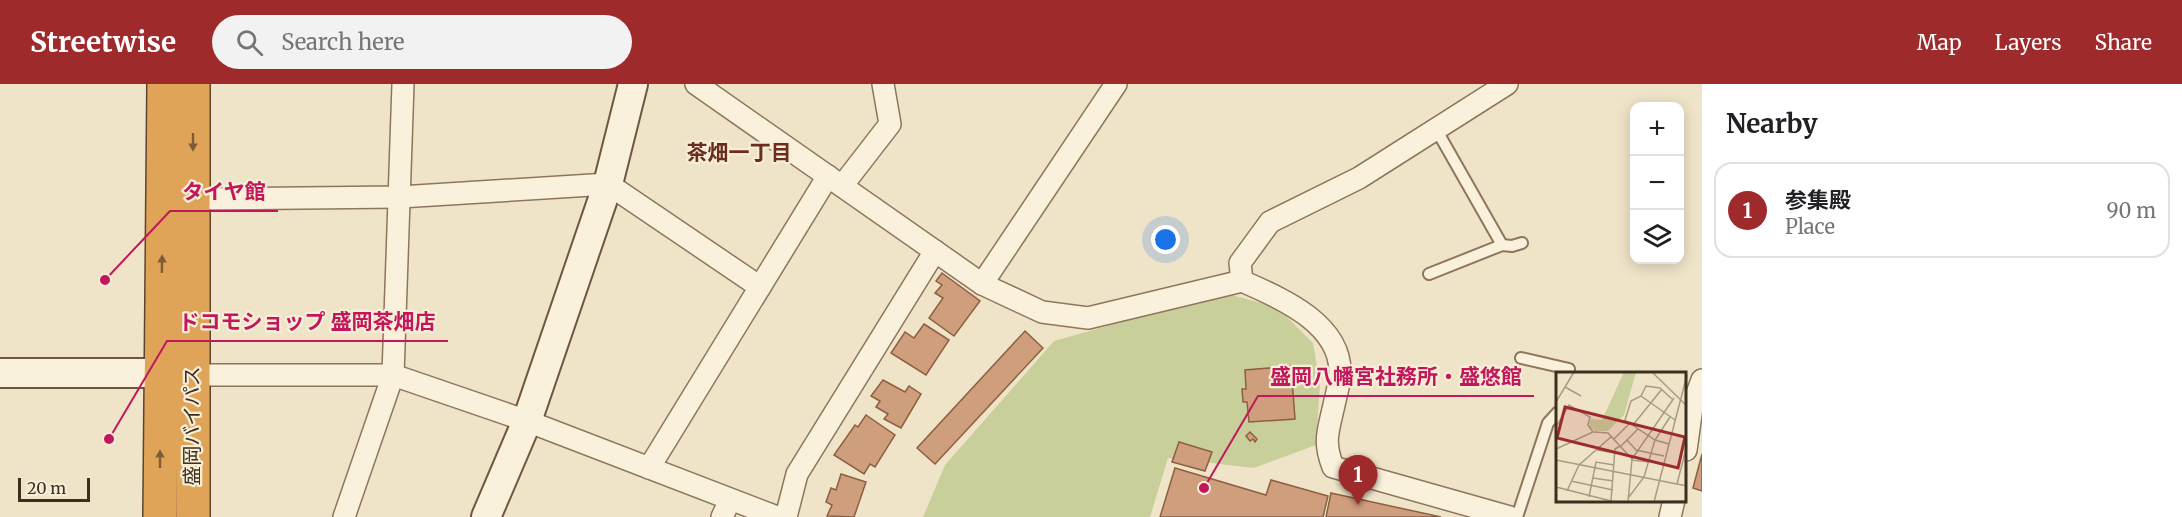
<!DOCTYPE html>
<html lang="en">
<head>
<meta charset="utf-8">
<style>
  :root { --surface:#fff; --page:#f2f2f2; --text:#202124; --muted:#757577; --line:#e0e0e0; --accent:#9e2a2b }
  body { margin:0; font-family:Merriweather,"Noto Sans JP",serif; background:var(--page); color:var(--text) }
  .controls { position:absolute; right:18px; top:18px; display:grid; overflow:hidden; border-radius:12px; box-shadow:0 3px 15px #0003 }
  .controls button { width:54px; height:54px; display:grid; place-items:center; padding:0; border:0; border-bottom:2px solid var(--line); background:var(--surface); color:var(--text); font:30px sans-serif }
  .scale { position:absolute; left:18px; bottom:15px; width:72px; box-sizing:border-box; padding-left:6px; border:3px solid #3d2e20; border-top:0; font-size:16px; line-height:21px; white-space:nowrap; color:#3d2e20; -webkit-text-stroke:4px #f7eed8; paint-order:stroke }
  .you { position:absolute; left:1166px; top:156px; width:21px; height:21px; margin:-15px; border:4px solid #fff; border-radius:50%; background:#1a73e8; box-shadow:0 0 0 9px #1a73e833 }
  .badge { display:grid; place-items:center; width:39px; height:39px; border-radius:50%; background:var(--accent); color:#fff; font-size:20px; font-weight:700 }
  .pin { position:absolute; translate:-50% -50px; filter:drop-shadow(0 2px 3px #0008) }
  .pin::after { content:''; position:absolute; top:32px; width:21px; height:18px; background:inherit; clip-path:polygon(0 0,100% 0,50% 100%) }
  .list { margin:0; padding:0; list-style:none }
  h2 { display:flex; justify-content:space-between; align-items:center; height:78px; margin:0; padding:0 24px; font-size:26px }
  h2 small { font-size:20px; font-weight:400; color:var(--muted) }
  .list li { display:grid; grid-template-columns:39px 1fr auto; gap:18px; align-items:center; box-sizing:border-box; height:96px; margin:0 12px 12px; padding:0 12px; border:2px solid var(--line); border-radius:18px }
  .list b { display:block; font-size:22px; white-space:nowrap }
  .list p { margin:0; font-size:20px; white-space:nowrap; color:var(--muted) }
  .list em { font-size:20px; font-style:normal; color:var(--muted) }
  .icon { flex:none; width:33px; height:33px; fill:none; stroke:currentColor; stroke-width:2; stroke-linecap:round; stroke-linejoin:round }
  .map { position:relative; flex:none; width:1702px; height:433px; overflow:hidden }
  header { display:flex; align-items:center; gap:36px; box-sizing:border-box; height:84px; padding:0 30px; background:var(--accent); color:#fff }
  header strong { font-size:28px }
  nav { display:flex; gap:33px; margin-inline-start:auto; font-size:21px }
  .search { width:420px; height:54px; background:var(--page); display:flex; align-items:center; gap:15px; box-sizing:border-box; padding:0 21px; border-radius:33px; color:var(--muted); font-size:22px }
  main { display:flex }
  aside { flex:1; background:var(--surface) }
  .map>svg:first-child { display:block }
  .green { fill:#c9cf9b }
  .building { fill:#cf9f7d; stroke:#8d5f41; stroke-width:1.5 }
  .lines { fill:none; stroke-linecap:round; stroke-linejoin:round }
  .lane-casing { stroke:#8d765c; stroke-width:14 }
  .street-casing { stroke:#8d765c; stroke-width:24 }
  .secondary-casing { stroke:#6f573f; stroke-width:32 }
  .highway-casing { stroke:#5b4430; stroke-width:36 }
  .lane { stroke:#faf1dc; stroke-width:10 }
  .street { stroke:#faf1dc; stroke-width:21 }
  .secondary { stroke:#faf1dc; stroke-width:28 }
  .highway { stroke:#e0a458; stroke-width:33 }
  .oneway { fill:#7e5d36 }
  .labels { text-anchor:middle; stroke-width:4.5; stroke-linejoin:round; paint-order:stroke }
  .street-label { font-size:20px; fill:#3d2e20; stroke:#f7eed8 }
  .neighbourhood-label { font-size:21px; font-weight:bold; fill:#6b2e1e; stroke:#f7eed8 }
  .inset-road { fill:none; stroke:#a89b85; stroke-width:1.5 }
  .view { fill:#9e2a2b; fill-opacity:0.15; stroke:#9e2a2b; stroke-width:3 }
  .inset-edge { fill:none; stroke:#3d2e20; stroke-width:3 }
  .leader { fill:none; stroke:#c2185b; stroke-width:2 }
  .callout-dot { fill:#c2185b; stroke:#f7eed8; stroke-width:2 }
  .callout-label { font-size:21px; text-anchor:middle; font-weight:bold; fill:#c2185b; stroke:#f7eed8; stroke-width:4.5; stroke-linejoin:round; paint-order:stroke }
</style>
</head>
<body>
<header>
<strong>Streetwise</strong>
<div class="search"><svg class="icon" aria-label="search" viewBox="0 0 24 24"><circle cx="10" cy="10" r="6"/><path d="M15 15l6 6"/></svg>Search here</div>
<nav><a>Map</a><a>Layers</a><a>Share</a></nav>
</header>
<main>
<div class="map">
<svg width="1702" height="433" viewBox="0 0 1702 433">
  <rect width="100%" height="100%" fill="#f0e4c8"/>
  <polygon class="green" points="1224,209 1277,223 1313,259 1320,300 1316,361 1254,384 1168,374 1150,433 923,433 945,381 1054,257"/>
  <g class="building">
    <polygon points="942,189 980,217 954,252 929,234 943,214 935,209 942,201 936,197"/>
    <polygon points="924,240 949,256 926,291 891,269 905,248 914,254"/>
    <polygon points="1025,247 1043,264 935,380 917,364"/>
    <polygon points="1291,282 1295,335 1249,338 1247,318 1243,318 1242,305 1246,305 1245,286"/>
    <polygon points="883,296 905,308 909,302 921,310 901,344 884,335 888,330 876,323 880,317 871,312"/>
    <polygon points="866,331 895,351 875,383 870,380 864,390 834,371 855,341 858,343"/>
    <polygon points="1250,348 1257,355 1255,358 1253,355 1250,357 1246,352"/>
    <polygon points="1179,358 1212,368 1205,387 1172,378"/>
    <polygon points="1702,370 1702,407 1693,404"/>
    <polygon points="1175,384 1266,411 1271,396 1328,412 1323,433 1160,433"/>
    <polygon points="841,390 866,398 854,433 827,432 832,421 826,418 831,404 836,406"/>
    <polygon points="1331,409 1441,433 1326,433"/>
  </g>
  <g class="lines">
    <g class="lane-casing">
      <g id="lane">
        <polyline points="1502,161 1512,162 1522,159"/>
        <polyline points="1429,190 1502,161 1436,45"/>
        <polyline points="1521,274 1569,285 1568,289"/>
        <polyline points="1517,433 1548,339 1558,328"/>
      </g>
    </g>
    <g class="street-casing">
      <g id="street">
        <polyline points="696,0 982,200 1042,228 1088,234 1242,197"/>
        <path d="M1507,0L1359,94L1270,138L1240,179L1242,197C1280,214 1341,239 1340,289C1340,299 1336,311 1334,321C1328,348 1323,357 1333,383L1510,433"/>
        <polyline points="842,102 890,40 883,0"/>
        <polyline points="193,115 400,113 608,100 760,203"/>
        <polyline points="982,200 1116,0"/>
        <polyline points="192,291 393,291 527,337 777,433"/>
        <polyline points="1686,366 1692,323 1702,296"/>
        <polyline points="649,384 828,92"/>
        <polyline points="344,433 393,291 403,0"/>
        <polyline points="722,433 730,416"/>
        <polyline points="786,433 797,390 935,167"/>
        <polyline points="1670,433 1674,416"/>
      </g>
    </g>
    <g class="secondary-casing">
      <g id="secondary">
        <polyline points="0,289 160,289"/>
        <polyline points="486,433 527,337 608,100 633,0"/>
      </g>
    </g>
    <g class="highway-casing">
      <g id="highway">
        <polyline points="160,433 164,0"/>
        <polyline points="193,433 193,0"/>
      </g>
    </g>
    <use href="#lane" class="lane"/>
    <use href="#street" class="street"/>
    <use href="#secondary" class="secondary"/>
    <use href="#highway" class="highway"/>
  </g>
  <defs><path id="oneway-solid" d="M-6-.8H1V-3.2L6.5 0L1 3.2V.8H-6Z" transform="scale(1.5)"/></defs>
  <g class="oneway">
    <use href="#oneway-solid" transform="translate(193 58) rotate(90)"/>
    <use href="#oneway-solid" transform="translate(162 180) rotate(-89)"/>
    <use href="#oneway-solid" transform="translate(160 375) rotate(-90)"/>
  </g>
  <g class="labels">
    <g class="street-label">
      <text transform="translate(192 342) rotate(-90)" y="7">盛岡バイパス</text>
    </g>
    <g class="neighbourhood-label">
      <text x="739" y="76">茶畑一丁目</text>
    </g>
  </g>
  <g transform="translate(1556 288)">
    <rect width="130" height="130" fill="#f0e4c8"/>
    <path d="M68,0H80L68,43L52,59H39L33,54L35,47L46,48Z" fill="#c9cf9b"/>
    <path class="inset-road" d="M96,0L131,34M9,15L25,24M85,24L119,48M0,30L18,0M77,53L106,17M0,55L13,33L34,45L32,53L37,60L0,77M38,60L52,61L76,87M58,67L74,51M71,68L80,78L108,84M113,72L99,68L69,48L75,29L85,24L90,14L104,16L116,27M65,74L82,57M41,78L59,81M0,88L131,114M75,88L93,90M37,106L57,109M15,109L57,118M121,112L131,73M0,115L59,130M11,119L23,93L56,64M33,125L40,90L58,93M73,125L88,105L99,68L114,45M55,129L59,77L64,74M72,130L76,87L118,26M81,130L131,129M98,130L131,3"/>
    <path class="view" d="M9,35L129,65L122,96L1,66Z"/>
    <rect width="130" height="130" class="inset-edge"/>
  </g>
  <path class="leader" d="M105 196L170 127H278M109 355L167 257H448M1204 404L1258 312H1534"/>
  <g class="callout-dot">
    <circle cx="105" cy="196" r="6"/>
    <circle cx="109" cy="355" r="6"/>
    <circle cx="1204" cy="404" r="6"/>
  </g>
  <g class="callout-label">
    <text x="224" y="115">タイヤ館</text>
    <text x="307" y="245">ドコモショップ 盛岡茶畑店</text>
    <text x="1396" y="300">盛岡八幡宮社務所・盛悠館</text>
  </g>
</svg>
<div class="controls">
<button>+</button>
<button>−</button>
<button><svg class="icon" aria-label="layers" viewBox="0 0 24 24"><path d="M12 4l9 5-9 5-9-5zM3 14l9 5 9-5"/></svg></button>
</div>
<div class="scale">20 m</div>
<div class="you"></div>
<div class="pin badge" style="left:1358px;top:421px">1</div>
</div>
<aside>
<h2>Nearby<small></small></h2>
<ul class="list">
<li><span class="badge">1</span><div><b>参集殿</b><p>Place</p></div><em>90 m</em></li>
</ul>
</aside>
</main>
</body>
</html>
